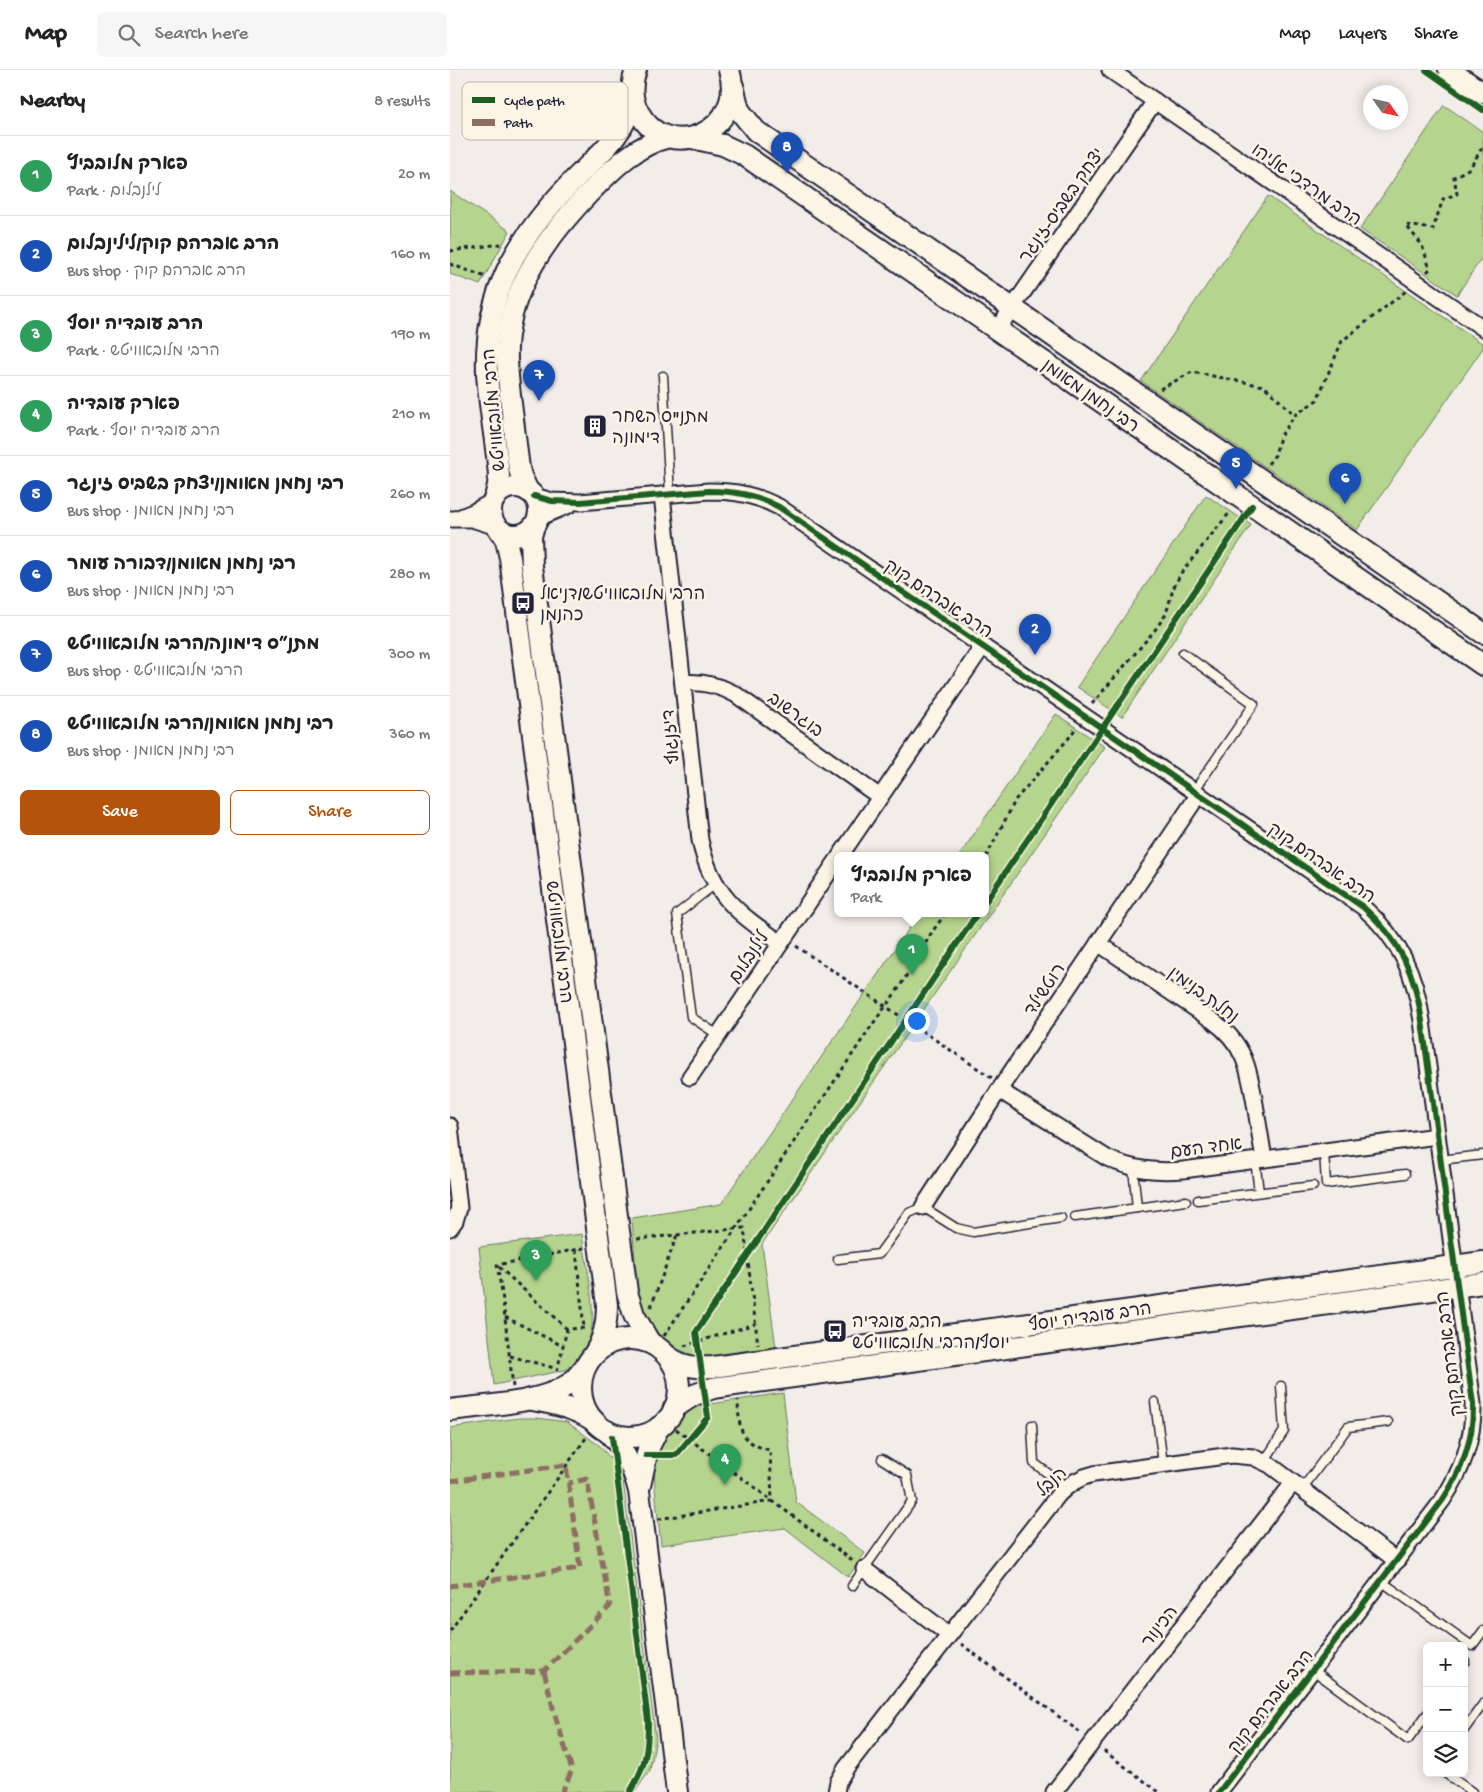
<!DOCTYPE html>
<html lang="en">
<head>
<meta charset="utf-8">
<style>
  :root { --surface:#fff; --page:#f6f6f6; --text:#222; --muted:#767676; --line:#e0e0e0; --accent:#b45309 }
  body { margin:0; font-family:"Gochi Hand","Playpen Sans Hebrew",sans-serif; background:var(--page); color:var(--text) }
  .controls { position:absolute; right:15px; bottom:15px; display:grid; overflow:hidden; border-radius:8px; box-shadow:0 2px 12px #0003 }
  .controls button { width:45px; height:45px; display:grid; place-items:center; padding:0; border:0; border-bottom:1px solid var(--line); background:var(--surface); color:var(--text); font:25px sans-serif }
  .compass { position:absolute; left:913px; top:15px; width:45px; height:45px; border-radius:50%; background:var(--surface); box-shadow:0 2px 12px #0003; rotate:124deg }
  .you { position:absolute; left:466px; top:950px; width:18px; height:18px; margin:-12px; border:4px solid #fff; border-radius:50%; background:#1a73e8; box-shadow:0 0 0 8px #1a73e833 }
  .badge { display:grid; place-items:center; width:32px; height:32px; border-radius:50%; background:var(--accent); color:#fff; font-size:16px; font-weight:700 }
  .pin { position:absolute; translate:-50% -41px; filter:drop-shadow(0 1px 2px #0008) }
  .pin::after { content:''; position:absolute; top:26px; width:18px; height:15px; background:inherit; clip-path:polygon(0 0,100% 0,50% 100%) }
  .popup { position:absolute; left:384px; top:782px; width:155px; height:65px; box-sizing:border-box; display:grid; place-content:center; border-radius:8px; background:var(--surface); filter:drop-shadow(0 1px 4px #0005); font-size:16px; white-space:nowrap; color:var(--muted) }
  .popup b { font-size:19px; color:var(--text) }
  .popup::after { content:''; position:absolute; left:50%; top:100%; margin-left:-10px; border:10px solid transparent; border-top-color:var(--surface) }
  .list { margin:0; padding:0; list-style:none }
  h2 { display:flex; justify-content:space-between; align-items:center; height:65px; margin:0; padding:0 20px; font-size:21px }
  h2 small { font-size:16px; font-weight:400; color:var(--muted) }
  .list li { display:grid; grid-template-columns:32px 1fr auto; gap:15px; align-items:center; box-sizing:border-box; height:80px; padding:0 20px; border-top:1px solid var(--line) }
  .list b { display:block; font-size:19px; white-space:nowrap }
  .list p { margin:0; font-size:16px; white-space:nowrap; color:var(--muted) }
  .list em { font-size:16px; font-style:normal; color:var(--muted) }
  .actions { display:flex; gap:10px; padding:15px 20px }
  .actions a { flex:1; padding:11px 0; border:1px solid var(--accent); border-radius:8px; text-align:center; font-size:18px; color:var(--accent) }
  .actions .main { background:var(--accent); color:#fff }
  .icon { flex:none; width:28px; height:28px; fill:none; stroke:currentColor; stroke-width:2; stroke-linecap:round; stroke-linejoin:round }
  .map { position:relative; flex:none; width:1033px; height:1722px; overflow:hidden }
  header { display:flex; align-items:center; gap:30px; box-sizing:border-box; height:70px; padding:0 25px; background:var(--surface); border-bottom:1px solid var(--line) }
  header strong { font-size:24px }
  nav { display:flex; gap:28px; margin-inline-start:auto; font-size:18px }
  .search { width:350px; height:45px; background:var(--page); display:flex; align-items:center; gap:12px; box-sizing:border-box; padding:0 18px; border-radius:8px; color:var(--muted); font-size:19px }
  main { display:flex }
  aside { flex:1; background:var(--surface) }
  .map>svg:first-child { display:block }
  .green { fill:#b5d48d; stroke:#6c7b64 }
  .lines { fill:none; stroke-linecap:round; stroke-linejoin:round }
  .lane-casing { stroke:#22223b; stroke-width:11 }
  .street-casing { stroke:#22223b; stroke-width:19 }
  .secondary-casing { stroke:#22223b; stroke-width:24 }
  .path { stroke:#22223b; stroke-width:3; stroke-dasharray:4 4; stroke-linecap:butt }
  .lane { stroke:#fcf5e5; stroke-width:8 }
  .street { stroke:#fcf5e5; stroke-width:15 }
  .secondary { stroke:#fcf5e5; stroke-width:20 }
  .quiet { stroke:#8d6e63; stroke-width:5; stroke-dasharray:10 5; stroke-linecap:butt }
  .cycleway-casing { stroke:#fcf5e5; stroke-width:9 }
  .cycleway { stroke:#1b5e20; stroke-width:6 }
  .labels { text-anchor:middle; stroke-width:5; stroke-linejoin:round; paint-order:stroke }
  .street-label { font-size:18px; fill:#22223b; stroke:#fcf5e5 }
  .poi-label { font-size:18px; fill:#22223b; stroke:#fcf5e5; text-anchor:start }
  .key { fill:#fcf5e5; stroke:#bbb6b2; stroke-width:1 }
  .key-label { font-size:14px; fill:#22223b }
</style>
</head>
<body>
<header>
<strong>Map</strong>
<div class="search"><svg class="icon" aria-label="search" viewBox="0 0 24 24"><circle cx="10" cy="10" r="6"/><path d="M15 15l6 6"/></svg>Search here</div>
<nav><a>Map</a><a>Layers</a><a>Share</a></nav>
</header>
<main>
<aside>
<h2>Nearby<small>8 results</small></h2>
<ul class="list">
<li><span class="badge" style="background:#2e9e5b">1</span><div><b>פארק מלובביץ</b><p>Park · לילנבלום</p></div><em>20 m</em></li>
<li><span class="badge" style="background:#1a4fb4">2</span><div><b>הרב אברהם קוק/לילינבלום</b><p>Bus stop · הרב אברהם קוק</p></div><em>160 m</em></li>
<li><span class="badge" style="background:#2e9e5b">3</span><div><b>הרב עובדיה יוסף</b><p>Park · הרבי מלובאוויטש</p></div><em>190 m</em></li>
<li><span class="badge" style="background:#2e9e5b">4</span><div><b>פארק עובדיה</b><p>Park · הרב עובדיה יוסף</p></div><em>210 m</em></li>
<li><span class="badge" style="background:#1a4fb4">5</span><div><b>רבי נחמן מאומן/יצחק בשביס זינגר</b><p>Bus stop · רבי נחמן מאומן</p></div><em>260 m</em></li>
<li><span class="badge" style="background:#1a4fb4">6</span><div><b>רבי נחמן מאומן/דבורה עומר</b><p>Bus stop · רבי נחמן מאומן</p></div><em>280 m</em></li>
<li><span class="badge" style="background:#1a4fb4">7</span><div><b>מתנ״ס דימונה/הרבי מלובאוויטש</b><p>Bus stop · הרבי מלובאוויטש</p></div><em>300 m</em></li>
<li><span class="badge" style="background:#1a4fb4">8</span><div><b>רבי נחמן מאומן/הרבי מלובאוויטש</b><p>Bus stop · רבי נחמן מאומן</p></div><em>360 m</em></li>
</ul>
<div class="actions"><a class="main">Save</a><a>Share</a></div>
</aside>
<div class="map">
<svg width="1033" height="1722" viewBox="0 0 1033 1722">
  <rect width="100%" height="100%" fill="#f3ede9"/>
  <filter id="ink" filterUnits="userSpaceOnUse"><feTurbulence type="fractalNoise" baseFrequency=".02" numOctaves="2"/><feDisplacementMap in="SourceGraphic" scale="10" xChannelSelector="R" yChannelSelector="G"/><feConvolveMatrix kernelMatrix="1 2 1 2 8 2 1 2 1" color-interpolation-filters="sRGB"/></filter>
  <g filter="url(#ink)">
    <g class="green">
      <polygon points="994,35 1033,62 1033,186 1007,225 910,159"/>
      <polygon points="0,121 60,161 30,215 0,204"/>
      <polygon points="818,126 1033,274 1033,278 907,460 691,311"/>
      <polygon points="756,425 801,455 672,647 627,617"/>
      <polygon points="606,644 655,677 312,1174 326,1278 263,1288 247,1287 227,1279 205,1263 188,1234 182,1148 271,1134 469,844 536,844 536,786 509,786"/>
      <path d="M132,1164C136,1193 149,1247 138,1275C134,1285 123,1294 115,1300L44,1315L29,1177Z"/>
      <path d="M333,1323L346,1432L415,1483L398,1507L335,1458L211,1475C209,1451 200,1397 207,1377C211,1365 237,1341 248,1336Z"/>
      <polygon points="68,1348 87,1348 117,1352 150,1376 172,1403 206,1669 200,1700 185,1722 0,1722 0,1358"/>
    </g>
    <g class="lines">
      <g class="lane-casing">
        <g id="lane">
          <polyline points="213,306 220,424"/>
          <polyline points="733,583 804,634 744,721"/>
          <polyline points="265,814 227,844 241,947 268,965"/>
          <polyline points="874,1081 876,1114 955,1104"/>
          <polyline points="805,1090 809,1122"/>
          <polyline points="990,1090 1033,1085"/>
          <polyline points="683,1098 687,1138"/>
          <polyline points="748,1130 863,1116"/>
          <polyline points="625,1147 736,1131"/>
          <polyline points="388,1189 429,1184 459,1143 473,1137 506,1158 523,1162 611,1148"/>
          <polyline points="705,1332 713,1394"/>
          <polyline points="582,1355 584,1393 616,1417"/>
          <polyline points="814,1392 834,1361 831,1316"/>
          <polyline points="852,1419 898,1357 938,1352"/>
          <polyline points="931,1511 1022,1576 1033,1561"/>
          <polyline points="402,1516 462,1431 457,1405 432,1389"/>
          <polyline points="1014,1592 1015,1591"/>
          <polyline points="863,1600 958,1670 977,1644"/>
          <polyline points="1014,1660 1033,1634"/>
          <polyline points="995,1703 1022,1722"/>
        </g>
      </g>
      <g class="street-casing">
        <g id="street">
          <polyline points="660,0 1033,258"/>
          <polyline points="547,260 705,31"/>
          <path d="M212,425L250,770C261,824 287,843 331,873"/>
          <path d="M84,426L102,431L130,432L259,421C285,421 306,425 329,437L913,837C950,870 965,903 972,951L1023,1334C1024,1370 1012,1401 992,1431L769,1722"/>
          <polyline points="8,448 23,442 43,431"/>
          <polyline points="0,449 22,449 47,457"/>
          <polyline points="87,451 95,445 119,435"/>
          <path d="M233,613C252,611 268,615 285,624L430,727"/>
          <polyline points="390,786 533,576"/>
          <path d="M648,873L762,950C794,973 799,998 805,1034C808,1053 811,1071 814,1089"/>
          <polyline points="240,1007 388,789"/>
          <path d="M549,1020L657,1088C682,1100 706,1102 733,1100L987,1066"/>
          <polyline points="0,1056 9,1138 5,1151 0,1158"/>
          <polyline points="473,1137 549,1020 749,724"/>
          <polyline points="414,1499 499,1565"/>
          <path d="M386,1722L388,1712L396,1698L609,1424C619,1414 630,1407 644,1404L782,1385L803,1387L820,1395L947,1491"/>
          <polyline points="604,1722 843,1413"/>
        </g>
      </g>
      <g class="secondary-casing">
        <g id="secondary">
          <path d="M186,0C181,13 181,29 188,41C217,97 298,60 279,0"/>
          <polyline points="999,0 1033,23"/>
          <polyline points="283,16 289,40 306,61 1033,563"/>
          <polyline points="242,68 273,75 294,85 1033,595"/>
          <circle cx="65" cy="441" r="24"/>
          <path d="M78,421L71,406L69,398C66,377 64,355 61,334C59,315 56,296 57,277C60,216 98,166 139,123C163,99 185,75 219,67"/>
          <path d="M45,428L48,415L49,405C46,371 39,337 37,303C34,225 66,170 119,115C143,89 177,65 183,28"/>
          <polyline points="84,456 81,466 82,496 177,1222 184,1245 200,1273"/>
          <path d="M50,461L56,470L60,488L157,1235C157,1252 154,1269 144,1284"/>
          <circle cx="180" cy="1318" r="49"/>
          <path d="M219,1287C232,1297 247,1298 263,1297L1033,1192"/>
          <path d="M82,1330C105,1334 125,1338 144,1351"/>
          <polyline points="224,1338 244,1325 263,1318 1033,1213"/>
          <path d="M0,1340C34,1335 91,1334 119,1314C125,1310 130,1303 135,1297"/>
          <path d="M157,1361C174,1378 183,1397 189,1421L227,1722"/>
          <polyline points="190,1416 198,1379 209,1357"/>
        </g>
      </g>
      <g class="path">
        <polyline points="0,181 51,174"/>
        <polyline points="0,194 36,207"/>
        <polyline points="977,202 980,199 972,175 956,155 983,159 993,129 1007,124 1004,107 1020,98 1033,76"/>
        <polyline points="710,319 742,302 814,316 845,345"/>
        <polyline points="818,394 825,385 830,367 845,345 867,330 892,271 956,221"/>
        <polyline points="642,634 705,560 716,544 723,519 731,503 780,442"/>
        <polyline points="536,787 566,729 618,669 626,658"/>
        <polyline points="346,876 542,1008"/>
        <polyline points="187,1169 294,1158 308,1275"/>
        <polyline points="126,1180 134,1258"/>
        <polyline points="49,1197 117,1259"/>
        <polyline points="201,1237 227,1165"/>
        <polyline points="55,1247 113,1276"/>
        <polyline points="214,1266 422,955 449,918 482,862 495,844"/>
        <polyline points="234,1276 305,1254"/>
        <polyline points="60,1286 108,1299"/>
        <polyline points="107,1301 117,1259 137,1258"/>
        <polyline points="63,1317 52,1223 47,1195 134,1178"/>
        <polyline points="226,1359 403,1491"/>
        <path d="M208,1449L322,1431L320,1380C289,1373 289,1358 288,1330"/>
        <polyline points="0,1561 138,1365"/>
        <polyline points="511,1574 631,1663"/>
        <polyline points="654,1681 709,1722"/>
      </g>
      <use href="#lane" class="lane"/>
      <use href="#street" class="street"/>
      <use href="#secondary" class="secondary"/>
      <g class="quiet">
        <polyline points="0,1411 116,1395 130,1498 0,1516"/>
        <polyline points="94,1601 104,1642 122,1700 112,1722"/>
        <polyline points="0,1603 94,1601 160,1536 137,1409 119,1413"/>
      </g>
      <g class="cycleway-casing">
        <g id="cycleway">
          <polyline points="976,0 1033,40"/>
          <path d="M84,426L102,431L130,432L259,421C285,421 306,425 329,437L913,837C950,870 965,903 972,951L1023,1334C1024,1370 1012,1401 992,1431L769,1722"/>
          <polyline points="536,831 802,436"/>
          <path d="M162,1367L198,1651C198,1682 196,1695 180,1722"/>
          <polyline points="196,1385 226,1385 258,1347 246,1262 527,844"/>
        </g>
      </g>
      <use href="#cycleway" class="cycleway"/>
    </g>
  </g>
  <defs>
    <g id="building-square" transform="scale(1.25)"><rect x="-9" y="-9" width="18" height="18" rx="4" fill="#22223b" stroke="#fcf5e5"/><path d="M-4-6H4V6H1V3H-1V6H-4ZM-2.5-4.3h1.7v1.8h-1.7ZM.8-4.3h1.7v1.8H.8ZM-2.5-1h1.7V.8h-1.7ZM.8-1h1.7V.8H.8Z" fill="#fff"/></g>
    <g id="bus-square" transform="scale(1.25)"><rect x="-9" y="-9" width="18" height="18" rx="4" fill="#22223b" stroke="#fcf5e5"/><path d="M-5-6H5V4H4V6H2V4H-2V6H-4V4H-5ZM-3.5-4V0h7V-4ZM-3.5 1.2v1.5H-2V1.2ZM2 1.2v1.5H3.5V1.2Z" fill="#fff"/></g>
  </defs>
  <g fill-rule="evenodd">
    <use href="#building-square" x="145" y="356"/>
    <use href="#bus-square" x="73" y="533"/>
    <use href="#bus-square" x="385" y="1261"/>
  </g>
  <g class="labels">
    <g class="street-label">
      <text transform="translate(857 114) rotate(35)" y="6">הרב מרדכי אליהו</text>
      <text transform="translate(611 135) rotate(-55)" y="6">יצחק בשביס-זינגר</text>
      <text transform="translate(641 325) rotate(35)" y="6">רבי נחמן מאומן</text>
      <text transform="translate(43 340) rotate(-95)" y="6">הרבי מלובאוויטש</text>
      <text transform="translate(489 528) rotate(34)" y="6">הרב אברהם קוק</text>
      <text transform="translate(346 644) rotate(36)" y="6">בוגרשוב</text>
      <text transform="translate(220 667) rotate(-96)" y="6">דיזנגוף</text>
      <text transform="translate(872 792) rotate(35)" y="6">הרב אברהם קוק</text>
      <text transform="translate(110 872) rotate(83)" y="6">הרבי מלובאוויטש</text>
      <text transform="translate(298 887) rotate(-56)" y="6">לילנבלום</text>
      <text transform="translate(594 919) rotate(-56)" y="6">רוטשילד</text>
      <text transform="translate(754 924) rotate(36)" y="6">נחלת בנימין</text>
      <text transform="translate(756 1077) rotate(-7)" y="6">אחד העם</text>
      <text transform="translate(640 1246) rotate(-8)" y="6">הרב עובדיה יוסף</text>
      <text transform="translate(999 1284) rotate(-97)" y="6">הרב אברהם קוק</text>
      <text transform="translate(601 1411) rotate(-43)" y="6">הנבל</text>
      <text transform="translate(709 1556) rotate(-52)" y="6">הכינור</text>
      <text transform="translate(820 1631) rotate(-52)" y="6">הרב אברהם קוק</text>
    </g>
    <g class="poi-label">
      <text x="162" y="352">מתנ"ס השחר<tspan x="162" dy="21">דימונה</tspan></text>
      <text x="90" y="529">הרבי מלובאוויטש/דניאל<tspan x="90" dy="21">כהנמן</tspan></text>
      <text x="402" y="1257">הרב עובדיה<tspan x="402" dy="21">יוסף/הרבי מלובאוויטש</tspan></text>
    </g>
  </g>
  <rect x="12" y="12" width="166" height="58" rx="8" class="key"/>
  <rect x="22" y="27" width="23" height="6" fill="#1b5e20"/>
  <rect x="22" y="49" width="23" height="7" fill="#8d6e63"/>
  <g class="key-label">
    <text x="54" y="35">Cycle path</text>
    <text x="54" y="57">Path</text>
  </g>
</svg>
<div class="controls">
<button>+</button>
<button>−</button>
<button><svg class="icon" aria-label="layers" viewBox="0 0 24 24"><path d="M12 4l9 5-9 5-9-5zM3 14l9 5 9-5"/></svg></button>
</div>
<svg class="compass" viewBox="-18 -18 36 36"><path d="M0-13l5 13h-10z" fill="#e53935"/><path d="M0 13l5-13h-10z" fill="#767676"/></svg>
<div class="you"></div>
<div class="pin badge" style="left:462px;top:905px;background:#2e9e5b">1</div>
<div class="popup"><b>פארק מלובביץ</b>Park</div>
<div class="pin badge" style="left:585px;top:585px;background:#1a4fb4">2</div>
<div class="pin badge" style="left:86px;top:1211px;background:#2e9e5b">3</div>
<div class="pin badge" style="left:275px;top:1415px;background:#2e9e5b">4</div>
<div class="pin badge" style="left:786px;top:419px;background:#1a4fb4">5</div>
<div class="pin badge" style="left:895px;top:434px;background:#1a4fb4">6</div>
<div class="pin badge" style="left:89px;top:331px;background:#1a4fb4">7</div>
<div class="pin badge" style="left:337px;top:103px;background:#1a4fb4">8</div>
</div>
</main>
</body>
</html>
